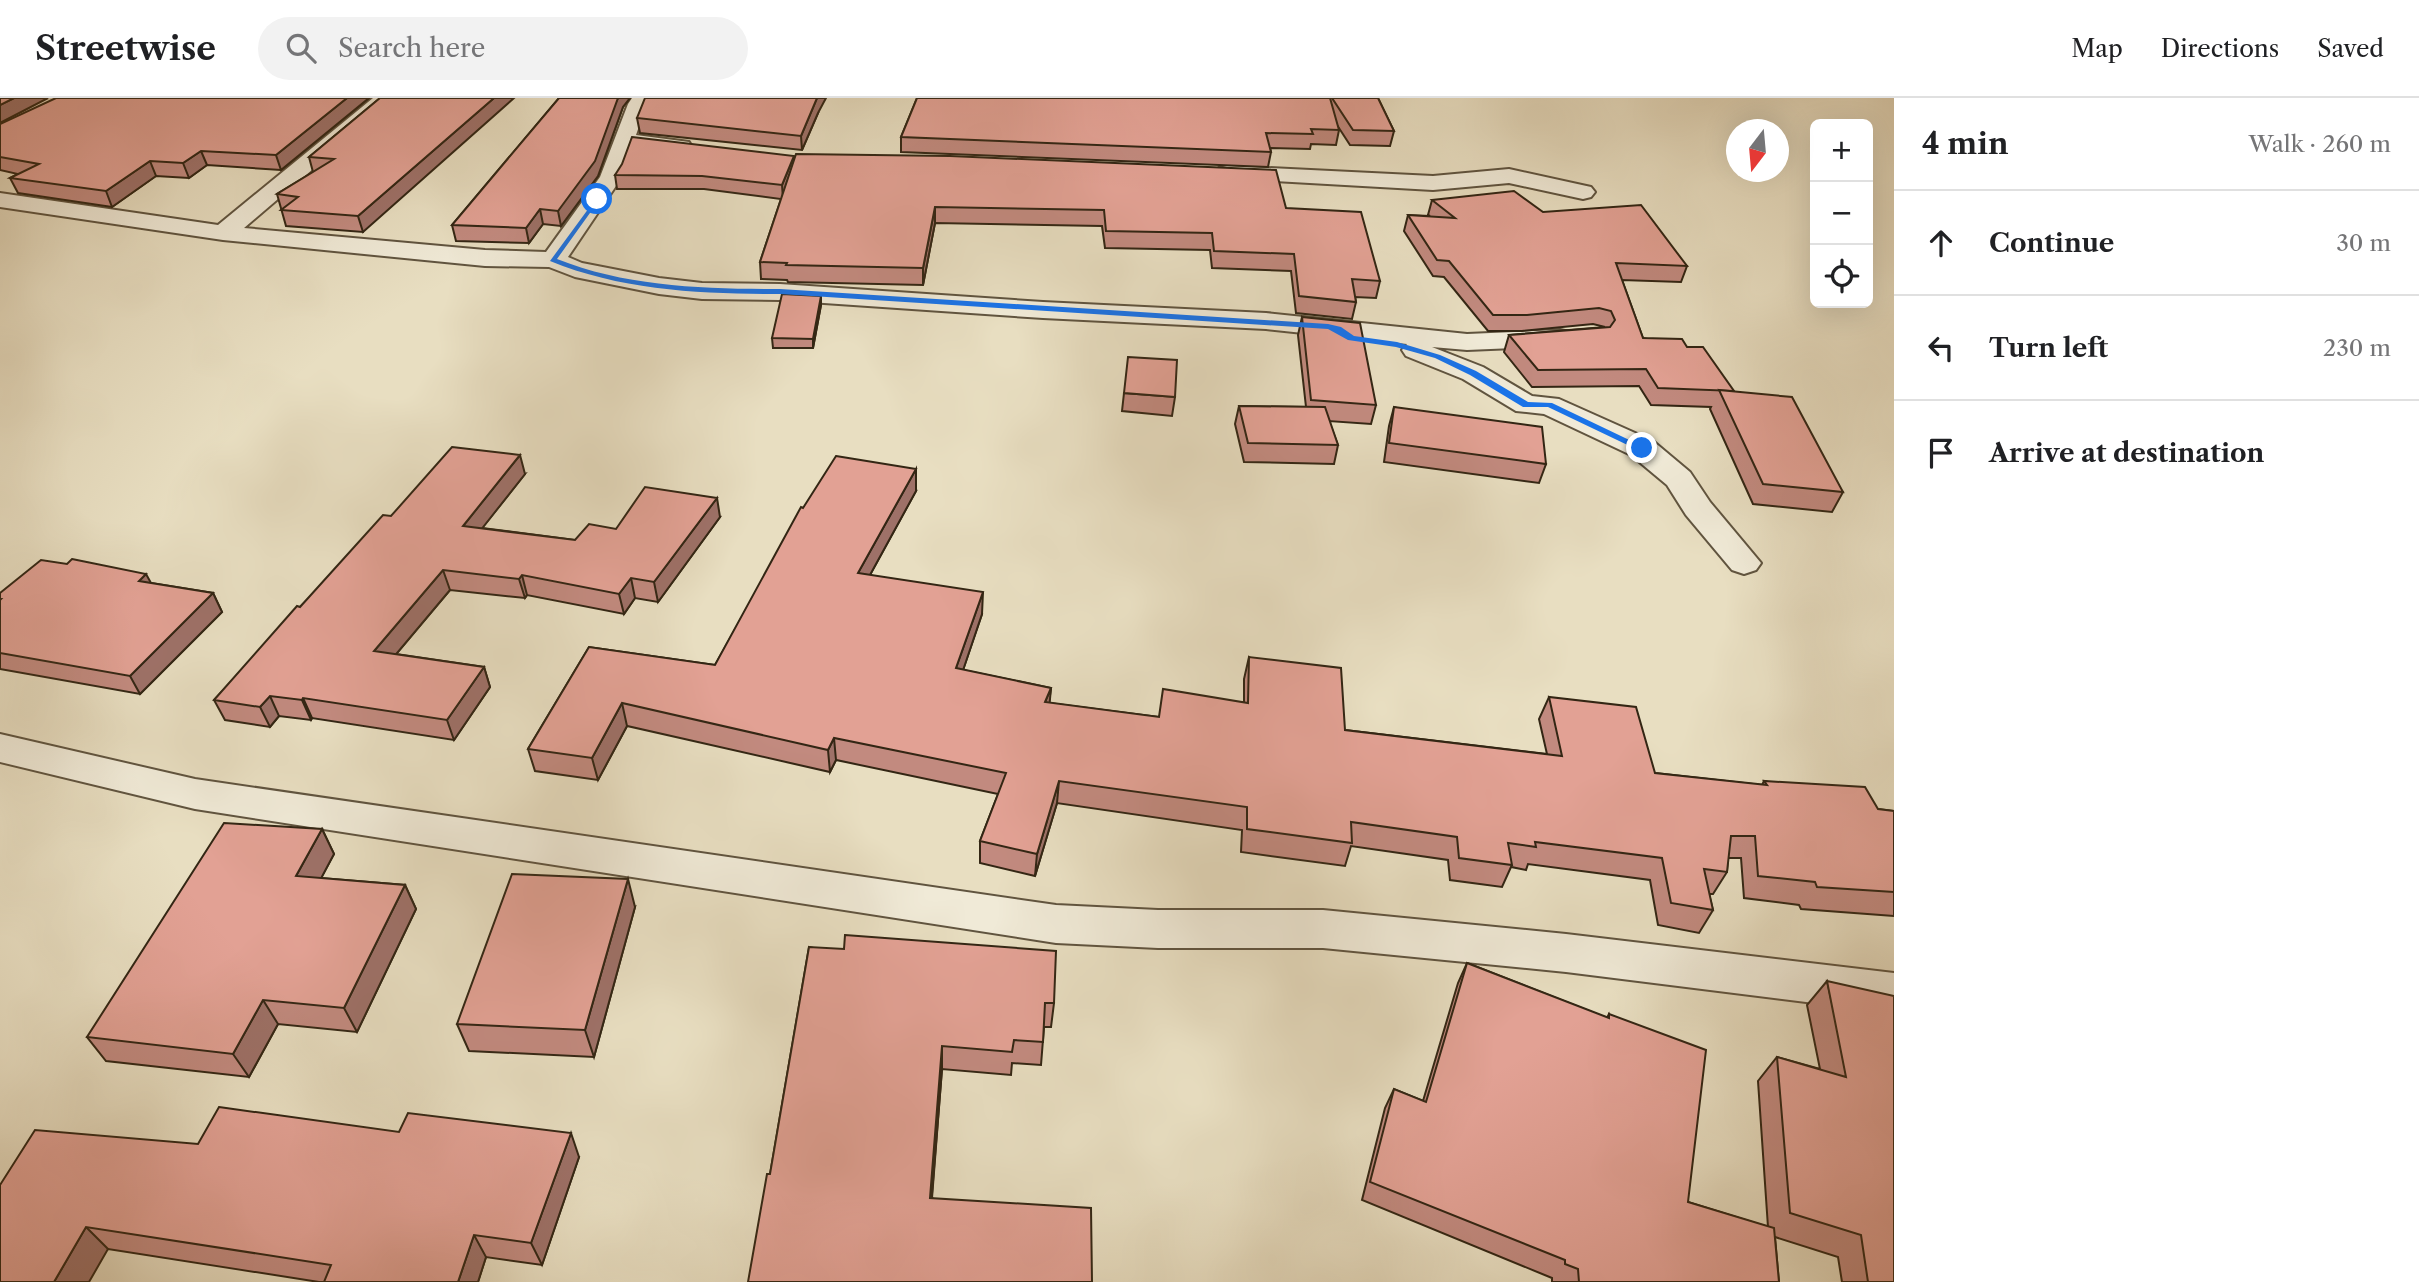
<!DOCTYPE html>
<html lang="en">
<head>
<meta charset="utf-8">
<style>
  :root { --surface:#fff; --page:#f2f2f2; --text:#202124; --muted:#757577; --line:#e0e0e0 }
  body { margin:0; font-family:"Libre Caslon Text",serif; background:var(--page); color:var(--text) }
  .controls { position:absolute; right:21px; top:21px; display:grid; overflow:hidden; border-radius:10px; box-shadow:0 7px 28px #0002 }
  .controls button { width:63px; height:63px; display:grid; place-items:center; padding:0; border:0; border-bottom:2px solid var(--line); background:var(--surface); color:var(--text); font:35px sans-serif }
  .compass { position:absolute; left:1726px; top:21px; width:63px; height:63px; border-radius:50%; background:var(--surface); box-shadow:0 7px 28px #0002; rotate:196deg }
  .stop { position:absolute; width:21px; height:21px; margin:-16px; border:5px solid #1a73e8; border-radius:50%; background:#fff }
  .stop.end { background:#1a73e8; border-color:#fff; box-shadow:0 2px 7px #0008 }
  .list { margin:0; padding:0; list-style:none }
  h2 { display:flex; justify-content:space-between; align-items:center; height:91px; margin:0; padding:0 28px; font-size:30px }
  h2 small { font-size:23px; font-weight:400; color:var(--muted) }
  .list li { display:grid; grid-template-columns:46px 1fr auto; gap:21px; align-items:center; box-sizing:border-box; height:105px; padding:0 28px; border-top:2px solid var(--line) }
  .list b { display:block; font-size:26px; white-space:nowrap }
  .list em { font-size:23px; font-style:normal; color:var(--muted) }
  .icon { flex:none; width:38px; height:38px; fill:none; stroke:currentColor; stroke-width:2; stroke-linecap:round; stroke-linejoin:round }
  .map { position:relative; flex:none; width:1894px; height:1184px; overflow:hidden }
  header { display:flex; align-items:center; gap:42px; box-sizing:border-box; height:98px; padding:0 35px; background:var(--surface); border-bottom:2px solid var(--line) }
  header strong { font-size:33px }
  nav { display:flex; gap:38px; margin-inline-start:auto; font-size:24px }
  .search { width:490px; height:63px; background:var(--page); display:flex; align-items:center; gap:18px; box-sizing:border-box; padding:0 24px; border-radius:38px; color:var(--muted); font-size:26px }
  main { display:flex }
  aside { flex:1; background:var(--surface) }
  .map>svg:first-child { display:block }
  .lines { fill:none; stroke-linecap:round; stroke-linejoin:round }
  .minor-casing { stroke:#60543f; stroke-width:4 }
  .minor { fill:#f0ead7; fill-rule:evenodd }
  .wall { fill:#c28a7f; stroke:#332614; stroke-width:2 }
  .shaded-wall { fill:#9e7168; stroke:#332614; stroke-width:2 }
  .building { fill:#e2a194; stroke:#332614; stroke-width:2 }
  .route { fill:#1a73e8 }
</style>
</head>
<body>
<header>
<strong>Streetwise</strong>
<div class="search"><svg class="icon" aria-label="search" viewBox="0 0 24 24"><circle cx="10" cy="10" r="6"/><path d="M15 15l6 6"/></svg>Search here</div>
<nav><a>Map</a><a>Directions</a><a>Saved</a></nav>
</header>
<main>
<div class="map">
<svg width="1894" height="1184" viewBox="0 0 1894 1184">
  <rect width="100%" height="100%" fill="#e8dec1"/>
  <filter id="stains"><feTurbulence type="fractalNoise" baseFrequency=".00286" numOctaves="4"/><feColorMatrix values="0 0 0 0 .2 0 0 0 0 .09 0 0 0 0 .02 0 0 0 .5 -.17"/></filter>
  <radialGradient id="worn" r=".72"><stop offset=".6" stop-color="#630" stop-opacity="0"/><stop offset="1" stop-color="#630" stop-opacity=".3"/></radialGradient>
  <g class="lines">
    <g class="minor-casing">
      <g id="minor">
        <polygon points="373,0 396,0 244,130 485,152 546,154 600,79 628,6 632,0 653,0 645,11 636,37 689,44 692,49 689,54 681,56 632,49 622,79 568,159 582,165 659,180 702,185 780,186 1043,204 1266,215 1467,236 1560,232 1570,234 1574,240 1570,246 1560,248 1467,252 1432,249 1483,269 1532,298 1559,301 1653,343 1690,374 1710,404 1761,465 1756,472 1744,476 1732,472 1686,417 1667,387 1631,357 1544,316 1516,313 1463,281 1406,258 1402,252 1407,246 1266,231 1043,220 780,202 702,201 659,196 575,179 549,169 485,168 223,142 0,109 0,95 218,127"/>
        <polygon points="1227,68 1433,78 1509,71 1591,89 1595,94 1591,99 1583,101 1509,85 1433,92 1219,80 1216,75 1219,70"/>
        <polygon points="0,636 195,681 1056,807 1158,812 1323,812 1566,836 1894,875 1894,915 1566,874 1323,850 1158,850 1056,845 195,711 0,664"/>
      </g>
    </g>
    <use href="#minor" class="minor"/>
  </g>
  <g class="wall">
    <polygon points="369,0 281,72 207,67 189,80 156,78 112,109 18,95 10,80 18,76 0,72 0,26"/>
    <polygon points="380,0 363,134 286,128 277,96 313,74 309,59"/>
    <polygon points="559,0 630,0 623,9 598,78 561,128 543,126 529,145 456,143 452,127"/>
    <polygon points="917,0 1378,0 1394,33 1390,48 1350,47 1337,27 1339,32 1336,47 1311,46 1310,51 1270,50 1271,54 1268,69 901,54 901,39"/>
    <polygon points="818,15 802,52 640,35 637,20"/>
    <polygon points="794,61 1286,110 1380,183 1376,200 1355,199 1356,204 1352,221 1296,215 1291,173 1212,170 1210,152 1105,150 1102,128 935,125 923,187 788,184 787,182 761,181 760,164 781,101 704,91 617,91 615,77"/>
    <polygon points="1432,102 1543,114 1687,168 1681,184 1622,182 1643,240 1687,249 1734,294 1843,394 1832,414 1753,406 1710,311 1711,309 1651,307 1639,288 1532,289 1504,254 1509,237 1605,229 1593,226 1522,233 1488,233 1444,179 1433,178 1404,133 1408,117 1430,118 1428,117"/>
    <polygon points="821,198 821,207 813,250 773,250 772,240"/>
    <polygon points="1302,219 1376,307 1371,326 1329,323 1338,347 1334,366 1244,364 1235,326 1239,308 1306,309 1298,237"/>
    <polygon points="1124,295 1175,299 1172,318 1122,313"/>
    <polygon points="1394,309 1546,366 1539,385 1384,364 1389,328"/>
    <polygon points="525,376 482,430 575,442 616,431 720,419 658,504 635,500 624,516 527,497 525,500 450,492 396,556 484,569 490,589 454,642 312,620 311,622 279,618 270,629 225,622 214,602 300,509 391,418"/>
    <polygon points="916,393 870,477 982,516 963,572 1051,590 1049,605 1159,619 1244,604 1244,581 1249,559 1345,632 1547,656 1539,621 1549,599 1655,675 1762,687 1764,683 1878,711 1894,713 1894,818 1801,811 1799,807 1744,800 1741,760 1728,760 1727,774 1713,796 1709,796 1713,812 1699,835 1658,827 1650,782 1528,766 1526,772 1511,769 1502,789 1450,782 1448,762 1351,748 1345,768 1241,754 1242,732 1057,705 1035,778 980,765 980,743 998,696 836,662 830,674 627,628 598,682 535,673 528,651 589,549 715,567 803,410"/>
    <polygon points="151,485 213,495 222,514 140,596 0,571 0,495"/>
    <polygon points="322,731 334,756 321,780 405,787 416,811 357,934 278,926 249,979 106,963 87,939"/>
    <polygon points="635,809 594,959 469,953 457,926"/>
    <polygon points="809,849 1054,905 1051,929 1044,929 1041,967 1012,965 1011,977 942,971 932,1100 1092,1184 770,1076"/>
    <polygon points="1467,865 1607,920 1609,916 1688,1104 1768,1129 1758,983 1777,959 1820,971 1807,907 1827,883 1894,1184 1842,1184 1838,1159 1775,1139 1779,1184 1552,1184 1552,1180 1362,1102 1385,1010 1394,991 1423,1003 1458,885"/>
    <polygon points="399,1034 579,1059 542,1167 486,1159 478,1184 319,1184 108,1151 0,1184 198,1046"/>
  </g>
  <g class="shaded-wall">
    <polygon points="14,0 48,0 0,25 0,7"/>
    <polygon points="347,0 369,0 281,72 276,57"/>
    <polygon points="494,0 514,0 363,134 358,118"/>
    <polygon points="618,0 630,0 623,9 598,78 561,128 558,113"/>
    <polygon points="817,0 826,0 818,15 802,52 801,38"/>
    <polygon points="201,53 207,67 189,80 183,65"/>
    <polygon points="794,58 795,71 783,101 782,87"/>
    <polygon points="150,63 156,78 112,109 106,93"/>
    <polygon points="935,109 935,125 923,187 923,170"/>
    <polygon points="540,111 543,126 529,145 526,130"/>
    <polygon points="821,198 821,207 813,250 813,241"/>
    <polygon points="520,357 525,376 469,447 463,428"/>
    <polygon points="916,371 916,393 859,497 858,475"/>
    <polygon points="717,400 720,419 658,504 654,484"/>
    <polygon points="443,472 450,492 382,573 374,553"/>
    <polygon points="146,476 156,494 139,483"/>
    <polygon points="522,477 527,497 525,500 519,481"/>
    <polygon points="631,480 635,500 624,516 619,496"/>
    <polygon points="983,494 982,516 956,593 956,570"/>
    <polygon points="213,495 222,514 140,596 130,578"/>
    <polygon points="484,569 490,589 454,642 447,622"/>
    <polygon points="1051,590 1049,612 1045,604"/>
    <polygon points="270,598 279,618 270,629 260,609"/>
    <polygon points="303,600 312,620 311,622 302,602"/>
    <polygon points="622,605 627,628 598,682 592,660"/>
    <polygon points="834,640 836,662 830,674 828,652"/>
    <polygon points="1059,683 1057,705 1035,778 1037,756"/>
    <polygon points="322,731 334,756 309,803 296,778"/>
    <polygon points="628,781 635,809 594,959 585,932"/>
    <polygon points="405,787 416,811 357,934 344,910"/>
    <polygon points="263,902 278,926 249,979 233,956"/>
    <polygon points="942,948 942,971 930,1121 930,1100"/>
    <polygon points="571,1035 579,1059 542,1167 531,1145"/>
    <polygon points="86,1129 108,1151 89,1184 54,1184"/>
    <polygon points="474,1137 486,1159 478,1184 458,1184"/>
  </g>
  <g class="building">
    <polygon points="0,0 14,0 0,7"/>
    <polygon points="56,0 347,0 276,57 201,53 183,65 150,63 106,93 10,80 39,66 0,59 0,26"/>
    <polygon points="380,0 494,0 358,118 281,112 298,99 277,96 334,61 309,59"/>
    <polygon points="559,0 618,0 595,63 558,113 540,111 526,130 452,127"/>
    <polygon points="645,0 817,0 801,38 637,20"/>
    <polygon points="917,0 1330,0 1339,32 1311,31 1313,36 1266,35 1271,54 901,39"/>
    <polygon points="1332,0 1378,0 1394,33 1353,32"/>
    <polygon points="632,39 794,58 782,87 702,78 615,77 622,66"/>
    <polygon points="796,56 950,58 1276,72 1286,110 1361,114 1380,183 1352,181 1356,204 1299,198 1294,156 1214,153 1212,135 1106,133 1104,112 935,109 923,170 786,167 787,165 760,164"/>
    <polygon points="1514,93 1543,114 1641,107 1687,168 1616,165 1643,240 1682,241 1687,249 1703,249 1734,293 1658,290 1646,271 1538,272 1509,237 1610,229 1615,222 1611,213 1599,210 1527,217 1493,217 1449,163 1437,162 1408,117 1455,120 1432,102"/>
    <polygon points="782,196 821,198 813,241 772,240"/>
    <polygon points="1302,219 1360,225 1376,307 1311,302"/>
    <polygon points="1128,259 1177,262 1175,299 1124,295"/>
    <polygon points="1719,292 1792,299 1843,394 1763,386"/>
    <polygon points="1239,308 1325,309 1338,347 1248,345"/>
    <polygon points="1394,309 1542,329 1546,366 1389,345"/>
    <polygon points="452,349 520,357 463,428 575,442 589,426 616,431 645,389 717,400 654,484 631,480 619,496 522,477 519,481 443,472 374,553 484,569 447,622 303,600 302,602 270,598 260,609 214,602 297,508 300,509 383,417 391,418"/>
    <polygon points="836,358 916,371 858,475 983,494 956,570 1051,590 1045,604 1159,619 1163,591 1248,605 1249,559 1341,570 1345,632 1562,658 1549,599 1636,609 1655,675 1767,687 1764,683 1865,689 1878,711 1894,713 1894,794 1817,789 1815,784 1758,778 1755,738 1731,738 1727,774 1704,771 1713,812 1671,805 1662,760 1535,744 1536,749 1508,745 1512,767 1459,760 1457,739 1351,724 1352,745 1247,731 1247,709 1059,683 1037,756 980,743 1006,675 834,640 828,652 622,605 592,660 528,651 589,549 715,567 801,409 803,410"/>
    <polygon points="72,461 146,476 139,483 213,495 130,578 0,555 0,502 1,501 0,501 0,495 41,462 67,466"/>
    <polygon points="224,725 322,731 296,778 405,787 344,910 263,902 233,956 87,939"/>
    <polygon points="512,776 628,781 585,932 457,926"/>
    <polygon points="845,837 1056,853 1054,905 1045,905 1043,944 1014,942 1012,954 942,948 930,1100 1091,1110 1092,1184 748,1184 767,1076 770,1076 809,849 844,851"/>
    <polygon points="1467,865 1609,920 1609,916 1706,952 1688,1104 1774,1130 1779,1184 1579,1184 1578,1171 1565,1166 1565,1162 1370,1084 1394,991 1426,1004"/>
    <polygon points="1827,883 1894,898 1894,1184 1868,1184 1861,1137 1790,1115 1777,959 1846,979"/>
    <polygon points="219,1009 399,1034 408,1015 571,1035 531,1145 474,1137 458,1184 324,1184 331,1167 86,1129 54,1184 0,1184 0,1087 35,1032 198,1046"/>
  </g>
  <path class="route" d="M597,99L600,101L557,161C627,189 705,191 780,191L1328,226L1341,229L1354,238L1397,244L1440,257L1476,273L1528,304L1552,305L1646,350L1638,352L1548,309H1523L1470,277L1435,260L1396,249L1348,242L1328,231L780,196C703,196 623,193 550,163Z"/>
  <rect width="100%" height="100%" filter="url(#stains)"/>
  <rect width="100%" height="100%" fill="url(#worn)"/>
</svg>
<div class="controls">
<button>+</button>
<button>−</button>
<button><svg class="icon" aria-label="locate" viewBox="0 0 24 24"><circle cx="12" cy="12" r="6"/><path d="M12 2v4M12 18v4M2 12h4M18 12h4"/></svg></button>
</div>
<svg class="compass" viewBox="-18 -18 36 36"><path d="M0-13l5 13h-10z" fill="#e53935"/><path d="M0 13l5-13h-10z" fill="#757577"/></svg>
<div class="stop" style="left:597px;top:101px"></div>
<div class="stop end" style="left:1642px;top:350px"></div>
</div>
<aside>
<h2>4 min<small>Walk · 260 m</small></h2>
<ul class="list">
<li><svg class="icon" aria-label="ahead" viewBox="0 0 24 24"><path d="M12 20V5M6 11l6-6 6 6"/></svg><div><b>Continue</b></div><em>30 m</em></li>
<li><svg class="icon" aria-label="left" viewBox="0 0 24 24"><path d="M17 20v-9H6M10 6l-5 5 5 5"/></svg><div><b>Turn left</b></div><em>230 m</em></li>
<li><svg class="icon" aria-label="arrive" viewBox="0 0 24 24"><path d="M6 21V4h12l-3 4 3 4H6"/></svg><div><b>Arrive at destination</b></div></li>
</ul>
</aside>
</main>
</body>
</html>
